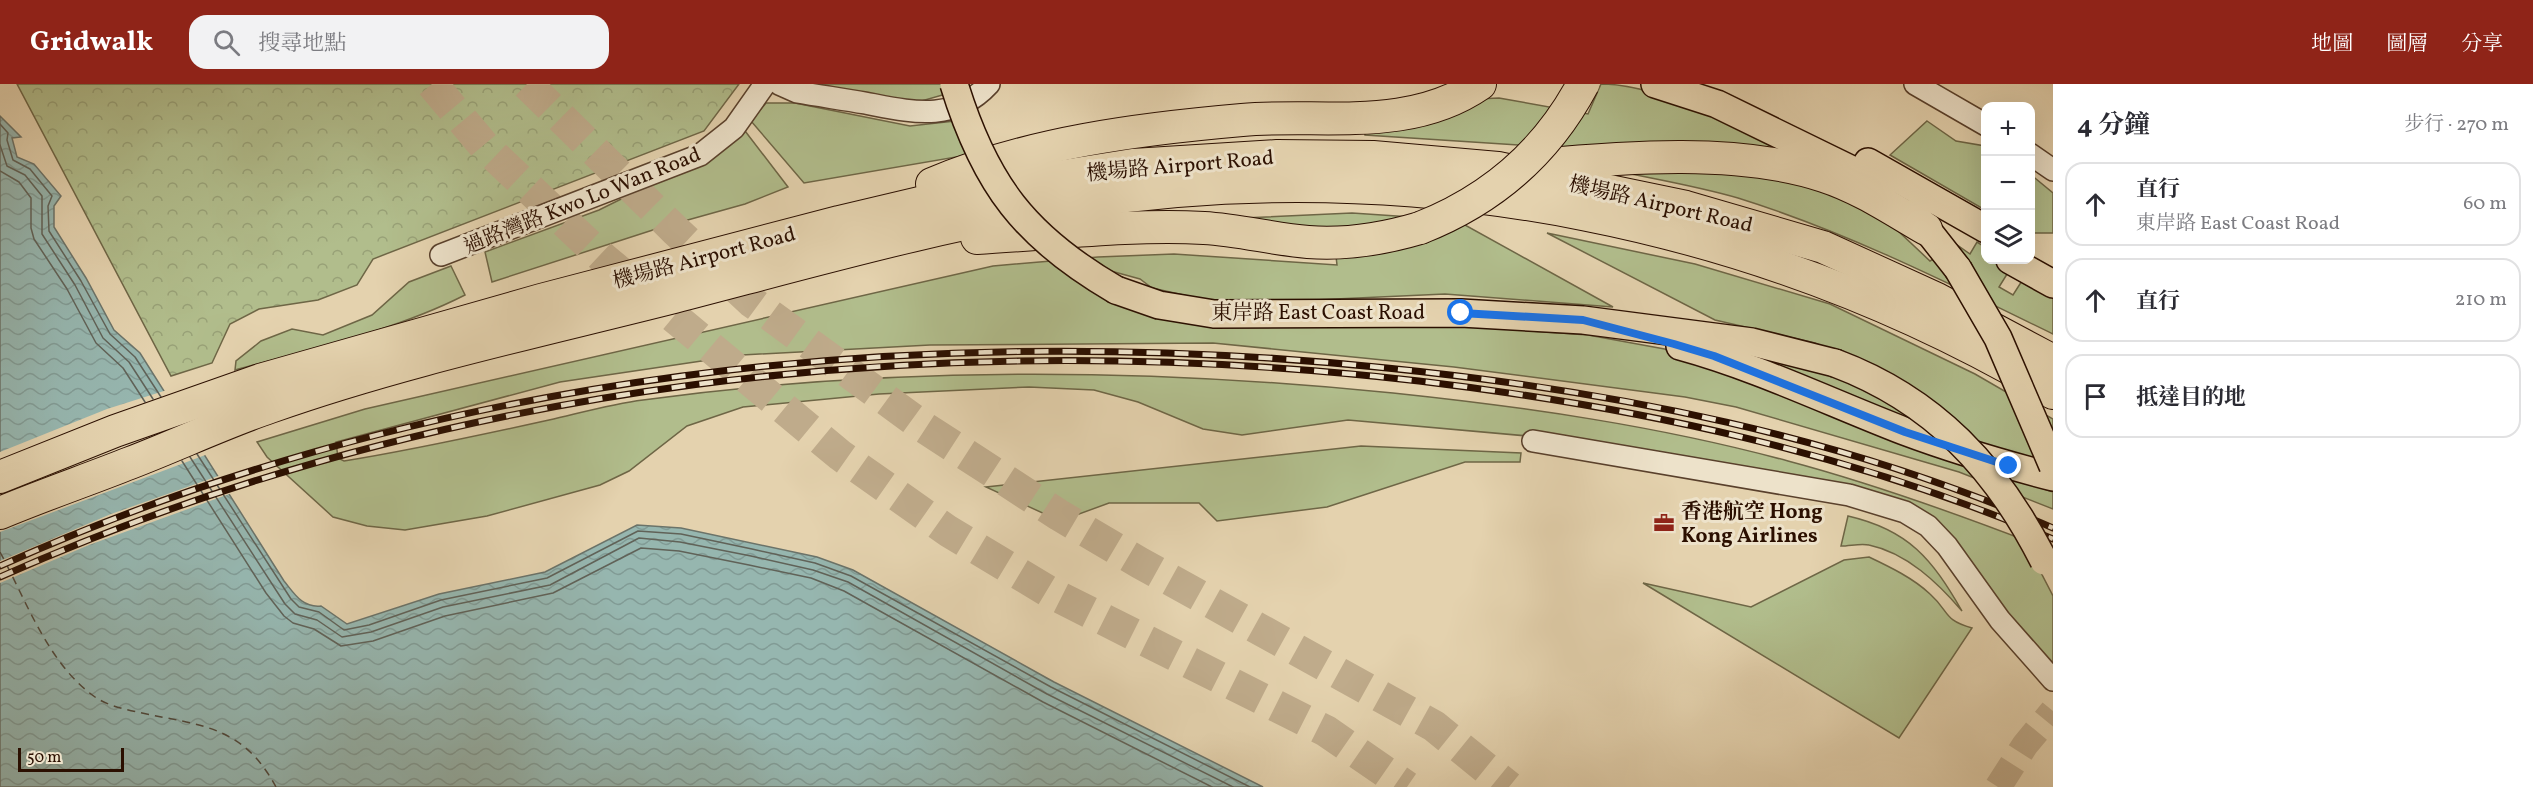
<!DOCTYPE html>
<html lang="zh-TW">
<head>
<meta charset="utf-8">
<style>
  :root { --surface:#fff; --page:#f2f2f3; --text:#2b2b33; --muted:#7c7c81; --line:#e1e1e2; --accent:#8f2418 }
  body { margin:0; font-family:Vollkorn,"Noto Serif TC",serif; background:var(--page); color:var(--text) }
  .controls { position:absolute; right:18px; top:18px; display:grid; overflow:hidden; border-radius:12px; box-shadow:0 6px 24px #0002 }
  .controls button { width:54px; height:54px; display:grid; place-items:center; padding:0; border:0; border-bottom:2px solid var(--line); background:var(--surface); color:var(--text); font:30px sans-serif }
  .scale { position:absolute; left:18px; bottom:15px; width:106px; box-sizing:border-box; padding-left:6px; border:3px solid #2b0f00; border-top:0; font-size:16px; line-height:21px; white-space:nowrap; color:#2b0f00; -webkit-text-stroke:4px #ede2ca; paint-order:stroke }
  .stop { position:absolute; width:18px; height:18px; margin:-14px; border:4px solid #1a73e8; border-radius:50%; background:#fff }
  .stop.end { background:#1a73e8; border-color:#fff; box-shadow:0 2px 6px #0008 }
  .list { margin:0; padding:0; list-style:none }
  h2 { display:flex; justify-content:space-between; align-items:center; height:78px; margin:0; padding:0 24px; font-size:26px }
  h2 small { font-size:20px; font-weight:400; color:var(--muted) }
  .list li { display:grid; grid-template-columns:39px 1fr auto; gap:18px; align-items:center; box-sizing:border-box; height:84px; margin:0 12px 12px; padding:0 12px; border:2px solid var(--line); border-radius:18px }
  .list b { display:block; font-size:22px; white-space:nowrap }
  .list p { margin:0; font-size:20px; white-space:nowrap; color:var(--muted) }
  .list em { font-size:20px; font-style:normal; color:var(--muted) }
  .icon { flex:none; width:33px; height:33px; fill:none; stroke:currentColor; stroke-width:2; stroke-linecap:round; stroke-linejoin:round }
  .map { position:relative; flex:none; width:2053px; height:703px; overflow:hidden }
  header { display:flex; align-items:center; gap:36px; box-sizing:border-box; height:84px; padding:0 30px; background:var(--accent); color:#fff }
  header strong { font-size:28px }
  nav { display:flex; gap:33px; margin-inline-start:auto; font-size:21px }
  .search { width:420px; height:54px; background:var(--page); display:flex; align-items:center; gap:15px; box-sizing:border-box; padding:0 21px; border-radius:18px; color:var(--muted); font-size:22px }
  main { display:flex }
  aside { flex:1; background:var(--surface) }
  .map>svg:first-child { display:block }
  .green { fill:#b1bd8c; stroke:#6e6646; stroke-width:1.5 }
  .forest { fill:url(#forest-crowns); stroke:#6e6646; stroke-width:1.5 }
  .water { fill:url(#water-waves); stroke:#6b7369; stroke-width:1.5 }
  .pier { fill:#e4d2ae }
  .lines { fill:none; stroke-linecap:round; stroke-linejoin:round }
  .shore { stroke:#606258; stroke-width:1.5 }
  .ferry { stroke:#50493d; stroke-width:1.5; stroke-dasharray:8 6; stroke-linecap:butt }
  .major-tunnel { stroke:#bfab8b; stroke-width:27; stroke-dasharray:27 14; stroke-linecap:butt }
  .highway-tunnel { stroke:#bfab8b; stroke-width:32; stroke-dasharray:32 16; stroke-linecap:butt }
  .minor-casing { stroke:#59402c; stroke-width:24 }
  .major-casing { stroke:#2b0f00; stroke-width:30 }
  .highway-casing { stroke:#2b0f00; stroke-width:34 }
  .minor { stroke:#ede2ca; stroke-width:21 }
  .major { stroke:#e4d2ae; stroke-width:27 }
  .highway { stroke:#e4d2ae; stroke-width:32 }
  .rail-casing { stroke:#2b0f00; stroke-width:7 }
  .rail { stroke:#ede2ca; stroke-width:4.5; stroke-dasharray:14; stroke-linecap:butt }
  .major-bridge-casing { stroke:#2b0f00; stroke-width:30; stroke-linecap:butt }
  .highway-bridge-casing { stroke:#2b0f00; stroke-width:34; stroke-linecap:butt }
  .major-bridge { stroke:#e4d2ae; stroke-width:27 }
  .highway-bridge { stroke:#e4d2ae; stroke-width:32 }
  .route { stroke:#1a73e8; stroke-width:8 }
  .labels { text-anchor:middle; stroke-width:6; stroke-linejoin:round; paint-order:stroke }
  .street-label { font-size:21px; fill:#2b0f00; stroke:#ede2ca }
  .poi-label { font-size:21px; font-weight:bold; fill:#2b0f00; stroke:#ede2ca; text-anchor:start }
</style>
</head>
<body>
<header>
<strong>Gridwalk</strong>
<div class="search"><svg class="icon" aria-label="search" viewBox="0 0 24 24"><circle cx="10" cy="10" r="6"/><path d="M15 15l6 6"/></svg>搜尋地點</div>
<nav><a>地圖</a><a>圖層</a><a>分享</a></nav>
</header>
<main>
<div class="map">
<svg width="2053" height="703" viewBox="0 0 2053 703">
  <defs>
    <pattern id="forest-crowns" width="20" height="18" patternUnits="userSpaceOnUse" patternTransform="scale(1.5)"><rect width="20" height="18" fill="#b1bd8c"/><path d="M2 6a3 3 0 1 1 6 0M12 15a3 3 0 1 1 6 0" fill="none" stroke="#98a177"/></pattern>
    <pattern id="water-waves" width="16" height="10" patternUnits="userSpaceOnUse" patternTransform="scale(1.5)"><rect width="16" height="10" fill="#96b6af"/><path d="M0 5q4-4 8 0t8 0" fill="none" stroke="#819b95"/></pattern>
  </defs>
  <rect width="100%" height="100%" fill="#e4d2ae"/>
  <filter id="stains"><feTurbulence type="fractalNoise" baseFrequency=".00333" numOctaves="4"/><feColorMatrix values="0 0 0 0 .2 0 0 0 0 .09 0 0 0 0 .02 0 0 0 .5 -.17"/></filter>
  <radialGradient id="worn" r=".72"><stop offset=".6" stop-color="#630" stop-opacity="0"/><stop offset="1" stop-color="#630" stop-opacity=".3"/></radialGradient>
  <g class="green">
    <polygon points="808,0 943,0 946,10 911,20"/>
    <path d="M1601,0C1657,0 1733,40 1786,60L1782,78L1365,51L1363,20L1499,14L1588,30Z"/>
    <polygon points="766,19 795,19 910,42 955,37 968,71 804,99 751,37"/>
    <polygon points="1927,37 1956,57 1985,62 1985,126 1890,71"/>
    <polygon points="742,43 788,103 745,120 659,144 492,198 485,168 599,126 704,74"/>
    <path d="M1722,84L1813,100L1881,131L1930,177L1957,161L1970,170L1977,158L1985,163L1986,176H1991L2009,187L1999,203L2013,211L2032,181L2053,195V250C1950,200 1847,148 1738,114C1697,102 1654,95 1612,86Z"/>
    <polygon points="2030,90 2053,109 2053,149 2031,149"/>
    <path d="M1352,129L1456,136L1613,223L1445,210L1224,220L1152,204L1140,195L1100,184L1067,190L1109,217L1588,251L1681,268L1922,364L2053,408V425L1959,388L1736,323L1685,313L1454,283L1213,259L930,261L742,271L560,298L336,358L338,374L344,377C413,366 481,351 549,336C580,329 612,320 643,316C889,282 1146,284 1393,309C1526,323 1659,342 1788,377C1878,401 1966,433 2053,467L2037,481L2053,512V583L2005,535L1963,468L1888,418L1561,355L1348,336L1242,351L1203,345L1138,318L1094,306L1029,303L879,310L743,323L687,342L629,387L600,401L487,432L405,446L367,442L333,433L267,373L257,358L365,325L993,182L1098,173L1174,170L1337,181L1333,146L1220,135Z"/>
    <polygon points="1547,149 1695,180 1830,220 1975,290 2053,335 2053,390 1716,264 1837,269 1815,259 1715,236"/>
    <path d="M451,182L465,211C394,247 312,265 235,286L236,277L261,257L292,245L323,251L372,231L409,198Z"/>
    <polygon points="1361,362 1521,369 1520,378 1465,378 1327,423 1217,437 1199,419 1109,419 1060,437 986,403"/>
    <path d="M1848,432C1909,446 1932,475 1962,527C1938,499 1907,469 1869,461C1861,459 1850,462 1841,462Z"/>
    <path d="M1869,473C1890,483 1913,494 1930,510C1950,528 1943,536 1972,544L1899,654L1643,499L1751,523L1844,476Z"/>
  </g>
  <polygon class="forest" points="17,0 739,0 704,47 373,175 357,201 318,216 259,225 230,240 212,279 171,292"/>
  <path class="water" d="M0,32L21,53L12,54L17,73L34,80L61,112L54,122V143L86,194L114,246L140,269L284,497C294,509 302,524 321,522L347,540L439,510L545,488L637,441L681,444L817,473L853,486L1054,598L1263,703H0Z"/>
  <g class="pier">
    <polygon points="167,306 208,370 0,448 0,368 107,325"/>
    <polygon points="221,391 232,409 89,461 0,499 0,477 111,430"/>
  </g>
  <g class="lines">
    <g class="shore">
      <polyline points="0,40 8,49 7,56 13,76 30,85 52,112 48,122 49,147 81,197 110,250 135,273 161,313"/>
      <polyline points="0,61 7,82 25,91 42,112 42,150 75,201 103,254 129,278 153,315"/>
      <polyline points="0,87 19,98 31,114 31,144 34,155 67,205 96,259 123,284 145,318"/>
      <polyline points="197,370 291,515 299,523 319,528 344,546 369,541 441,516 547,494 638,447 681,450 752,465 815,479 851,492 1051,603 1250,703"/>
      <polyline points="190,373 285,520 295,530 317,536 342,553 371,548 443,523 550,501 639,454 680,458 751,472 813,486 848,498 1047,610 1233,703"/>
      <polyline points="182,377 266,509 284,532 293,539 314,545 341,562 373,557 445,532 553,509 641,464 679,467 749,481 811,494 844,507 1043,618 1212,703"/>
    </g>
    <path class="ferry" d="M0,468C26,516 48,580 95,613C108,622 127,626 142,629C203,642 243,642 276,703"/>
    <polyline class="major-tunnel" points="1998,703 2025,661 2053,627"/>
    <g class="highway-tunnel">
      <polyline points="432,0 485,63 603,174 840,371 948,447 1051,509 1326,647 1407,703"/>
      <polyline points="527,0 676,147 752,218 925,344 1059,431 1140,479 1434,642 1509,703"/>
    </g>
    <g class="minor-casing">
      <g id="minor">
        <path d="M779,0L797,8C820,12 842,15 865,19C912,28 953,39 989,0"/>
        <polyline points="1915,0 1986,41"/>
        <polyline points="2030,70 2053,86"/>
        <polyline points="441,171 700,71 734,44 765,0"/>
        <polyline points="1533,357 1849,411 1905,428 1928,442 1947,462 2000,536 2053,596"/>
      </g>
    </g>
    <g class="major-casing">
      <g id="major">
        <polyline points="1655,0 1717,20 1856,88 1882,104"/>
        <polyline points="1868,78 1986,145"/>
        <polyline points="1914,129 1958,185"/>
        <polyline points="2010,176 2053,200"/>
        <polyline points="1116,206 1159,221 1214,230 1461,229 1583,236 1752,258 1835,279"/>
        <path d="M1680,262C1757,283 1829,318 1904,347C1952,365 2003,380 2053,393"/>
      </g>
    </g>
    <g class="highway-casing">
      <g id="highway">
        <path d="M1537,81C1626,73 1739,64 1824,92C1861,104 1893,126 1926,145"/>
        <path d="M932,100C1029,59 1138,45 1242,36C1322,29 1409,49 1480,0"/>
        <path d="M977,154C1052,150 1129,140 1204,144C1239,146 1273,155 1308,158C1347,161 1383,155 1420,144"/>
        <polyline points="0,393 115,347 260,296 541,216 839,138 970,107 1133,81 1277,72 1373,73 1498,84 1686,123 1823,163 1937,215 2053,277"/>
        <path d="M0,429C43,411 87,396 130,379C177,361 223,339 270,323C400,277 540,247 674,213C809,178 944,139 1082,118C1416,68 1763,137 2053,309"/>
      </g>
    </g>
    <use href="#minor" class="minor"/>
    <use href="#major" class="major"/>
    <use href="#highway" class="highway"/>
    <g class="rail-casing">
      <g id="rail">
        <path d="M0,482C434,288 917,236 1387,284C1615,307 1842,352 2053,444"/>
        <path d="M0,493C444,296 938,242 1419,297C1638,323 1850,368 2053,455"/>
      </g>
    </g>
    <use href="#rail" class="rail"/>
    <g class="major-bridge-casing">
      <g id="major-bridge">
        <path d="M954,0C985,101 1025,153 1116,206"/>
        <polyline points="1958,185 1998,254 2053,382"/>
        <path d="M1835,279C1934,316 1997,384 2044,477"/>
      </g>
    </g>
    <g class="highway-bridge-casing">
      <path id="highway-bridge" d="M1420,144C1491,116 1547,68 1583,0"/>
    </g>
    <use href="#major-bridge" class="major-bridge"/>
    <use href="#highway-bridge" class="highway-bridge"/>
  </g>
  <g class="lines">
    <polyline class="route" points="1461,229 1583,236 1674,260 1714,272 1905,348 2009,382"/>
  </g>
  <defs>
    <g id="office-bare" transform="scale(1.62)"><path d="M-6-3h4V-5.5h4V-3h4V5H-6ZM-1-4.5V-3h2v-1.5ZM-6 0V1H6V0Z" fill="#8f2418" stroke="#ede2ca" stroke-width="2.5" paint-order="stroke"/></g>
  </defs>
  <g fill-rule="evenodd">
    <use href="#office-bare" x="1664" y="439"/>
  </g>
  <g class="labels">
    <g class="street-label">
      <text transform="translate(1180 81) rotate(-5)" y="7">機場路 Airport Road</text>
      <text transform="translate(582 116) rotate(-22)" y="7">過路灣路 Kwo Lo Wan Road</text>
      <text transform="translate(1661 120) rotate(13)" y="7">機場路 Airport Road</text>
      <text transform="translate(704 173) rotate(-15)" y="7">機場路 Airport Road</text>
      <text x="1318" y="235">東岸路 East Coast Road</text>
    </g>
    <g class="poi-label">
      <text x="1681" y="434">香港航空 Hong<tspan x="1681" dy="24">Kong Airlines</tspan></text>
    </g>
  </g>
  <rect width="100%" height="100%" filter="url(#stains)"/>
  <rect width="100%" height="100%" fill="url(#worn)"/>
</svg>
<div class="controls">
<button>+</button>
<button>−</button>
<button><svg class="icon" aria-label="layers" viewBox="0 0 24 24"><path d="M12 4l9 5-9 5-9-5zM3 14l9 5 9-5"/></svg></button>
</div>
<div class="scale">50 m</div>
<div class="stop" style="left:1461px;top:229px"></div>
<div class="stop end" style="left:2009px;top:382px"></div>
</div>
<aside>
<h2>4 分鐘<small>步行 · 270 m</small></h2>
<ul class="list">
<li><svg class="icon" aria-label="ahead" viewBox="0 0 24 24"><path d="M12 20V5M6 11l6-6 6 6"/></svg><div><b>直行</b><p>東岸路 East Coast Road</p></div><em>60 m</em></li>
<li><svg class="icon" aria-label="ahead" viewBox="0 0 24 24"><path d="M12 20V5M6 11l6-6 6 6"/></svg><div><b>直行</b></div><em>210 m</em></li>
<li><svg class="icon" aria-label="arrive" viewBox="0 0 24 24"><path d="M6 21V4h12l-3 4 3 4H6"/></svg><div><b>抵達目的地</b></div></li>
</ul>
</aside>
</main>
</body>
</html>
